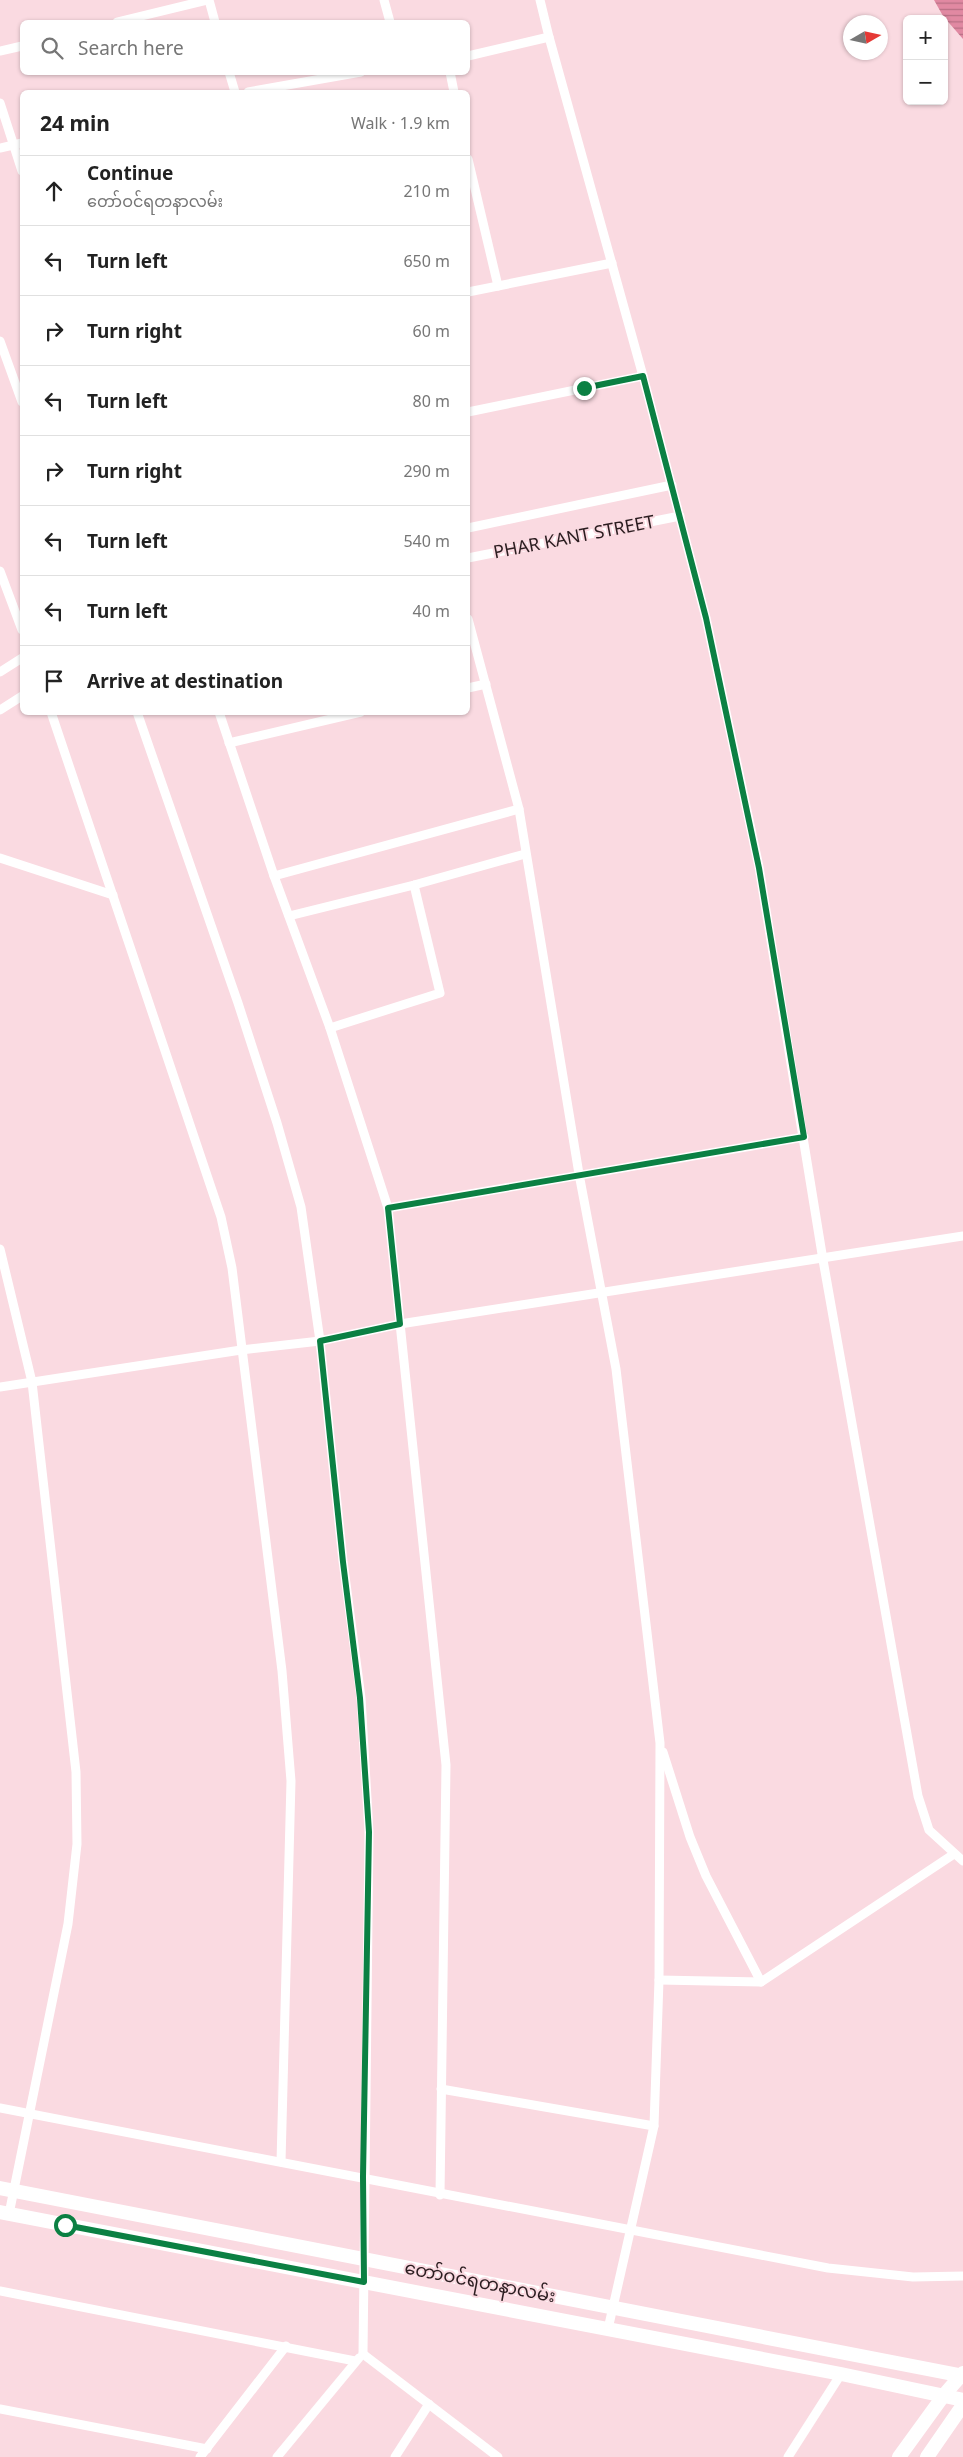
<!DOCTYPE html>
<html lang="en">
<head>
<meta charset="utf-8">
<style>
  :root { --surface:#fff; --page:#f2f2f2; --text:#222; --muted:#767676; --line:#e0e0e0 }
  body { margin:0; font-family:"Noto Sans","Noto Sans Myanmar",sans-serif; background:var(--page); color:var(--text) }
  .controls { position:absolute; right:15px; top:15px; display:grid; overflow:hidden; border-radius:8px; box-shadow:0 1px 4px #0004 }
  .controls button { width:45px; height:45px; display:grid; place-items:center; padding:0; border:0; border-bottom:1px solid var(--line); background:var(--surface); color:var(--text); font:25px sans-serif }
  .compass { position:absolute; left:843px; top:15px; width:45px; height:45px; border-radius:50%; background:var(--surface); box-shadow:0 1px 4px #0004; rotate:81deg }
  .stop { position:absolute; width:15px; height:15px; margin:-11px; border:4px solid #0b8043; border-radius:50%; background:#fff }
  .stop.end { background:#0b8043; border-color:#fff; box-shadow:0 1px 5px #0008 }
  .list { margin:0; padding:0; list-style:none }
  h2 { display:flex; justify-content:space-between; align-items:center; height:65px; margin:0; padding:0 20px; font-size:21px }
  h2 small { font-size:16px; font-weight:400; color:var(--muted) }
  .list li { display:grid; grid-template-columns:32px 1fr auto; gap:15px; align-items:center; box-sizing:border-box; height:70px; padding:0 20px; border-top:1px solid var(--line) }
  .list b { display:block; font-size:19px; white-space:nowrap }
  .list p { margin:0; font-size:16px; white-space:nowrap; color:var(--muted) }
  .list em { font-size:16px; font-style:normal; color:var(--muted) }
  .icon { flex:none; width:28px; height:28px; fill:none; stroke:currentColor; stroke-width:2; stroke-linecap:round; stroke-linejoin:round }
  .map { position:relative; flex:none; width:963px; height:2457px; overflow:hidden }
  .search { position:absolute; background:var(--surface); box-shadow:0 1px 4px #0004; left:20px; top:20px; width:450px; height:55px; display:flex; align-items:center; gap:12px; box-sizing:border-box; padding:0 18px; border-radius:8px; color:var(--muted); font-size:19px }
  .panel { position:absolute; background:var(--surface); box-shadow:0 1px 4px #0004; left:20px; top:90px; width:450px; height:625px; border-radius:8px }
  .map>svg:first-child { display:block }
  .water { fill:url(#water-rules) }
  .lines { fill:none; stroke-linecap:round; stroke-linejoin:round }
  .street { stroke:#fff; stroke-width:9 }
  .secondary { stroke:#fff; stroke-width:14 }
  .route { stroke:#0b8043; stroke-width:6 }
  .labels { text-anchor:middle; stroke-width:4; stroke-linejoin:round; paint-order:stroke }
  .street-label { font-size:18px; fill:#2b1d20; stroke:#fadae1 }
</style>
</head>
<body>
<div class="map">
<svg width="963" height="2457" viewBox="0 0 963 2457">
  <defs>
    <pattern id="water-rules" width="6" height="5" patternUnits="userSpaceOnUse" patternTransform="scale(1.25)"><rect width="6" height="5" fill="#e189a2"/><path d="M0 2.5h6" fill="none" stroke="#b76f84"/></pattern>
  </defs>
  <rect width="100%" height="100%" fill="#fadae1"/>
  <polygon class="water" points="934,0 963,0 963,39 943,16"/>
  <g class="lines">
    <g class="street">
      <polyline points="209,0 215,22"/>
      <polyline points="384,0 390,22"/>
      <polyline points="117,22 208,0"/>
      <polyline points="549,37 643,376 706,618 759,867 823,1260 918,1796 929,1830 963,1861"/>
      <polyline points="0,51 22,46"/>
      <polyline points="468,56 549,37 540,0"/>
      <polyline points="229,72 235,92"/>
      <polyline points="450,72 454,92"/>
      <polyline points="248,92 361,72"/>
      <polyline points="0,103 22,171"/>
      <polyline points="0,148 22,143"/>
      <polyline points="468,159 498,286"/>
      <polyline points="468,292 612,263"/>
      <polyline points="0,341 22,402"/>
      <polyline points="468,412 643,376"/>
      <polyline points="468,528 672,485"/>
      <polyline points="468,558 680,516"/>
      <polyline points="0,571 22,630"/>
      <polyline points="468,619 519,809 579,1174 616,1369 660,1743 659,1980 654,2126 608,2329"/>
      <polyline points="0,672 22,658"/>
      <polyline points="468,688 486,684"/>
      <polyline points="0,710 22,696"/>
      <polyline points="51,712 221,1217 232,1268 282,1671 291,1781 281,2162"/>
      <polyline points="137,712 238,1003 277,1123 301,1207 320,1341 343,1561 361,1698 369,1832 363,2354"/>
      <polyline points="219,712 274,876 330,1028 388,1208 446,1765 440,2195"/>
      <polyline points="229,743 361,712"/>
      <polyline points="0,858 113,895"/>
      <polyline points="274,876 519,809"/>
      <polyline points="289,916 414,885 525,854"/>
      <polyline points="330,1028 440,993 414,885"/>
      <polyline points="388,1208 804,1137"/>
      <polyline points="0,1249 32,1382 76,1772 77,1844 68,1924 9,2214"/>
      <polyline points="0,1387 241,1350 320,1341 400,1324 963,1236"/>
      <polyline points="663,1752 690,1837 706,1876 761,1982"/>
      <polyline points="659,1980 761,1982 954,1854"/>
      <polyline points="441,2089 654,2126"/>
      <polyline points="0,2108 828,2268 913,2277 963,2276"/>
      <polyline points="0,2291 355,2361"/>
      <polyline points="363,2354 498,2457"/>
      <polyline points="0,2409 207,2449"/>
      <polyline points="200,2457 286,2346"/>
      <polyline points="277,2457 359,2358"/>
      <polyline points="395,2457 429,2404"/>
      <polyline points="788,2457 841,2374"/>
    </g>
    <g class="secondary">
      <polyline points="0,2188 963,2376"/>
      <polyline points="0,2212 841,2374 963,2400"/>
      <polyline points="899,2457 944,2395 963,2373"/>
      <polyline points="927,2457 963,2405"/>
    </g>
  </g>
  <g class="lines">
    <polyline class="route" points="65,2225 364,2282 363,2177 369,1832 360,1698 343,1562 320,1341 400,1324 388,1208 804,1137 759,868 706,618 643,376 584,388"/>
  </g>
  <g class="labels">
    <g class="street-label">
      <text transform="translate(574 537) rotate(-11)" y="6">PHAR KANT STREET</text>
      <text transform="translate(480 2282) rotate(11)" y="6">တော်ဝင်ရတနာလမ်း</text>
    </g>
  </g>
</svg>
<div class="controls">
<button>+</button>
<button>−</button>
</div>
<svg class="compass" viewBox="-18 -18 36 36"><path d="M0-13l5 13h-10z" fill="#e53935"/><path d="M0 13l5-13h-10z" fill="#767676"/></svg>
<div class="stop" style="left:65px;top:2225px"></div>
<div class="stop end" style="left:584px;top:388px"></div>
<div class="search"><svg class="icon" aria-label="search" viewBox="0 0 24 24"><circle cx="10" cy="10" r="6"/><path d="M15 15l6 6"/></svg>Search here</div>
<section class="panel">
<h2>24 min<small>Walk · 1.9 km</small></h2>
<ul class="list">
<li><svg class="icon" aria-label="ahead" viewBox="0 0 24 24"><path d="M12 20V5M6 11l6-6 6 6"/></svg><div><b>Continue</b><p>တော်ဝင်ရတနာလမ်း</p></div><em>210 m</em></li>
<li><svg class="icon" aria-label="left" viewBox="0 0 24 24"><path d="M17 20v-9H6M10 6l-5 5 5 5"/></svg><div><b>Turn left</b></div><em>650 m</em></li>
<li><svg class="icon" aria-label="right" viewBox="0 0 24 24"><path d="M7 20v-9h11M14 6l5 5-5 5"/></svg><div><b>Turn right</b></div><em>60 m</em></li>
<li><svg class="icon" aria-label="left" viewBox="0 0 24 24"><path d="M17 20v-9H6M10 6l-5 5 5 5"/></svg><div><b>Turn left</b></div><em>80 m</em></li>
<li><svg class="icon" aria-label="right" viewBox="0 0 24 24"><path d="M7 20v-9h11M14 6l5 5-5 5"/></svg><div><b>Turn right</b></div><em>290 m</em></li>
<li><svg class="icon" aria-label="left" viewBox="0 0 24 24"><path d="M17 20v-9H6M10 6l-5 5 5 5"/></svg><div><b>Turn left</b></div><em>540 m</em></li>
<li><svg class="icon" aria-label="left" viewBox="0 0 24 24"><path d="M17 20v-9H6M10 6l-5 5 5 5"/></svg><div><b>Turn left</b></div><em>40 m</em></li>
<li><svg class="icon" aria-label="arrive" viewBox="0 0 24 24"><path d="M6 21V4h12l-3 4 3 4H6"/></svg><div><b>Arrive at destination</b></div></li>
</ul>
</section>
</div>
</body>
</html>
